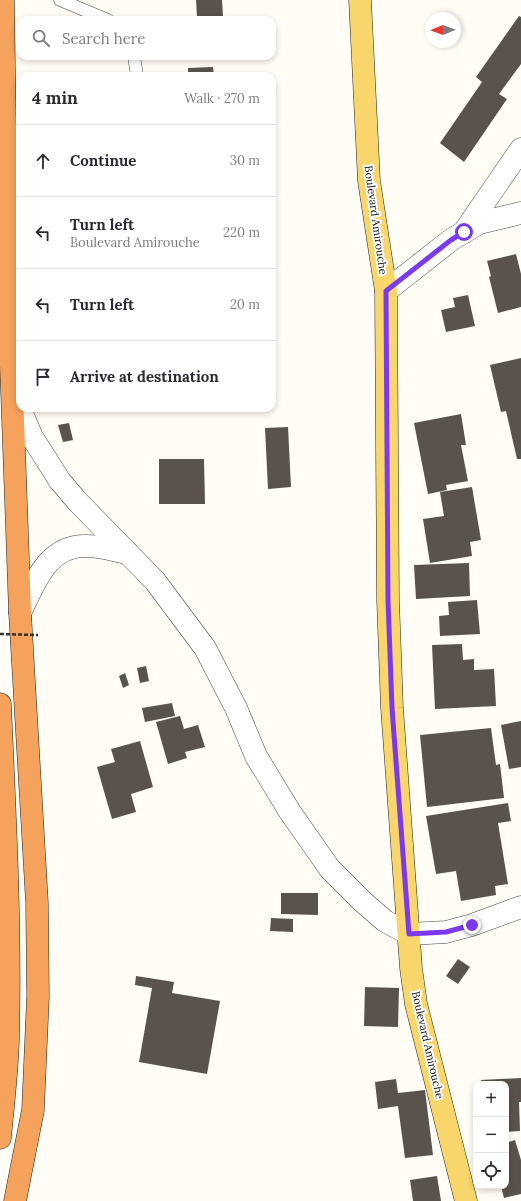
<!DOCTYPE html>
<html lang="en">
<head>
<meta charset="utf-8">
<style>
  :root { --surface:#fff; --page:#f2f2f3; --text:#2b2b33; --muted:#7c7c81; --line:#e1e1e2 }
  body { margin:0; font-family:Lora,serif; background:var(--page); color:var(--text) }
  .controls { position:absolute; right:12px; bottom:12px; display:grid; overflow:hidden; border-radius:8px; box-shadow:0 2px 6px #0003 }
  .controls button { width:36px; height:36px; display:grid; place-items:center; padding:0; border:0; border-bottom:1px solid var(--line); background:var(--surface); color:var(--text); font:20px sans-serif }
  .compass { position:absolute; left:425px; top:12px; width:36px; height:36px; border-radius:50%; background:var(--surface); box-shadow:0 2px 6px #0003; rotate:269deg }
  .stop { position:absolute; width:12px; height:12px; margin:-9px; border:3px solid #7c3aed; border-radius:50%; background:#fff }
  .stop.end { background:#7c3aed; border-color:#fff; box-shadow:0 1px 4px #0008 }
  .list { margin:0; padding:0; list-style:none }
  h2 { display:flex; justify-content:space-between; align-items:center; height:52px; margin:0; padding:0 16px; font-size:17px }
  h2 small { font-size:13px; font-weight:400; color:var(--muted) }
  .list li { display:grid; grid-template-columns:26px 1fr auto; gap:12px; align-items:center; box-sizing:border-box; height:72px; padding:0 16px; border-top:1px solid var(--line) }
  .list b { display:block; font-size:15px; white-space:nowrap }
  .list p { margin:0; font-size:13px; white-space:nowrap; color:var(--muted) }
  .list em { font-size:13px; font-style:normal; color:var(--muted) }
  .icon { flex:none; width:22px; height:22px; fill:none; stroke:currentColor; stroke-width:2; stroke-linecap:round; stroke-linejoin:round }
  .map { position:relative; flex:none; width:521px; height:1201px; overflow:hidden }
  .search { position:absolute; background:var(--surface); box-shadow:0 2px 6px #0003; left:16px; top:16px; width:260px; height:44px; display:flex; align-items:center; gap:10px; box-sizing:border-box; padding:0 14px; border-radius:12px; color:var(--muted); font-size:15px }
  .panel { position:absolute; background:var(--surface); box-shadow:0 2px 6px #0003; left:16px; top:72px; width:260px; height:340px; border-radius:12px }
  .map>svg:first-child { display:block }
  .building { fill:#5a524d }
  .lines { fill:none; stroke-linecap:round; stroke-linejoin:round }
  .lane-casing { stroke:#444; stroke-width:13 }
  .street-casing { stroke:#444; stroke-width:23 }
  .primary-casing { stroke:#222; stroke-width:23 }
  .highway-casing { stroke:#222; stroke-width:23 }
  .lane { stroke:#fff; stroke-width:12 }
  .street { stroke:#fff; stroke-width:22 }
  .primary { stroke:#f9d66b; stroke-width:22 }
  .highway { stroke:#f5a25d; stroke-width:22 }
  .path-bridge { stroke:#333; stroke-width:2.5; stroke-dasharray:4 2; stroke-linecap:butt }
  .route { stroke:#7c3aed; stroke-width:5 }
  .labels { text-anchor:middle; stroke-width:4; stroke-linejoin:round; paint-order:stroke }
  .street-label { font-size:11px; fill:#111; stroke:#fff }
</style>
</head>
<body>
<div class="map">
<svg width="521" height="1201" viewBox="0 0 521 1201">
  <rect width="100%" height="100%" fill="#fffdf5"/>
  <g class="building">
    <polygon points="196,0 222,0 223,16 197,17"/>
    <polygon points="519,16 521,17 521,64 499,94 507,99 464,162 440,143 482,82 476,77"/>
    <polygon points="213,67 214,76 188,76 188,68"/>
    <polygon points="516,254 521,274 521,307 498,313 489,277 491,276 487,261"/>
    <polygon points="468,295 475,326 446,332 441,310 455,307 453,298"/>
    <polygon points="521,358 521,459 517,459 506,411 501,412 490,365"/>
    <polygon points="461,414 466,445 461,445 468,481 446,485 447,490 428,494 414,423"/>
    <polygon points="69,423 73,440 63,442 58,425"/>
    <polygon points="288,427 291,487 268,489 265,428"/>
    <polygon points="159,459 204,459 205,504 159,504"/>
    <polygon points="472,487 481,540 470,542 472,556 430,563 423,519 444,516 440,492"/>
    <polygon points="469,563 470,596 416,599 414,565"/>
    <polygon points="477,600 480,634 440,636 439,616 449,615 448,602"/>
    <polygon points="462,644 463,660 474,659 474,670 494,669 496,706 435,709 432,645"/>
    <polygon points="146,666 149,681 140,683 137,668"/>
    <polygon points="125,673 129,685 123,688 119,676"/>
    <polygon points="172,703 175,716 145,722 142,708"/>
    <polygon points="180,716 184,729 198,725 205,747 185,752 187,758 168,764 156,722"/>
    <polygon points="521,721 521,767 509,769 501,725"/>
    <polygon points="491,728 496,765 500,764 504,798 427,807 420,735"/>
    <polygon points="140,741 153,787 131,794 136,812 112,819 97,767 115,762 111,749"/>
    <polygon points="508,803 511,821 498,823 508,884 495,886 496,895 461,901 456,871 436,874 426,816"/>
    <polygon points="281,893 318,893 318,915 281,914"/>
    <polygon points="271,918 293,919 293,932 270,931"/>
    <polygon points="458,959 470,967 458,984 446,976"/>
    <polygon points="136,976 174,982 172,993 220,1001 207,1074 139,1062 152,988 135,985"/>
    <polygon points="365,987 399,988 398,1027 364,1026"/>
    <polygon points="521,1078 521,1102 519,1102 520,1131 506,1132 506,1084 481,1084 481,1080"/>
    <polygon points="396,1079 398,1093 425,1090 433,1155 405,1158 398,1106 378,1109 375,1082"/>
    <polygon points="515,1140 521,1160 521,1194 504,1198 501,1186 506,1186 506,1143"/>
    <polygon points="437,1176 441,1201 413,1201 410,1180"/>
  </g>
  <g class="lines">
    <g class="lane-casing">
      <g id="lane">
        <polyline points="60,0 108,20"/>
        <polyline points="134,56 137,76"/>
        <polyline points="10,251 20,233"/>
      </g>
    </g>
    <g class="street-casing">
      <g id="street">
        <polyline points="464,232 521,149"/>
        <polyline points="386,291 451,240 479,223 521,213"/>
        <polyline points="13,392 32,437 60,481 77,501 155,581 205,648 236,708 256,756 290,812 330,869 362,901 385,921 409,934 446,932 472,925 521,907"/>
        <path d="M20,613C35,583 47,544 88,546C101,546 115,551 128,553"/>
      </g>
    </g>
    <g class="primary-casing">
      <polyline id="primary" points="360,0 369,181 386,291 388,600 392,708 411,968 416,1004 466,1201"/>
    </g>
    <g class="highway-casing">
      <g id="highway">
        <polyline points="3,0 7,255 20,613 37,903 38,996 33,1110 15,1201"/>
        <path d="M0,704C5,816 11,929 8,1041C7,1073 3,1106 0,1138"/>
      </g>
    </g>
    <use href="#lane" class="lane"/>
    <use href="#street" class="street"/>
    <use href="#primary" class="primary"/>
    <use href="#highway" class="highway"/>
    <polyline class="path-bridge" points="0,634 38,635"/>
  </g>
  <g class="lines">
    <polyline class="route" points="464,232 451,240 386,291 388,600 392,708 409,934 446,932 472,925"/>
  </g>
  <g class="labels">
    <g class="street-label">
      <text transform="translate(376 220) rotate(82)" y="4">Boulevard Amirouche</text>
      <text transform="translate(428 1045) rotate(77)" y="4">Boulevard Amirouche</text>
    </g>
  </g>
</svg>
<div class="controls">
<button>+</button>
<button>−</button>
<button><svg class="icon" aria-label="locate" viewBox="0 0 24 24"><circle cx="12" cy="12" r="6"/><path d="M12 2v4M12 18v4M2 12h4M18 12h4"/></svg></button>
</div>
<svg class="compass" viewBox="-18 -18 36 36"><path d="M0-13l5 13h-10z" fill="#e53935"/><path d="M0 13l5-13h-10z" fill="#7c7c81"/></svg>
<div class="stop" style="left:464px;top:232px"></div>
<div class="stop end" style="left:472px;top:925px"></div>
<div class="search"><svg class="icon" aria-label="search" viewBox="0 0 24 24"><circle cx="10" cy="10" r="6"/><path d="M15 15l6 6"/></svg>Search here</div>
<section class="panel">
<h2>4 min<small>Walk · 270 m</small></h2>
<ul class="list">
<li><svg class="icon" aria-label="ahead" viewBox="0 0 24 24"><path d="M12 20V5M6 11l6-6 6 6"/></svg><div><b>Continue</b></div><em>30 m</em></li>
<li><svg class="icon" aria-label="left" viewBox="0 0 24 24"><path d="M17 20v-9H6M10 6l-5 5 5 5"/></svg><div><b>Turn left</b><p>Boulevard Amirouche</p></div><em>220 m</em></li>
<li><svg class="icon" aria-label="left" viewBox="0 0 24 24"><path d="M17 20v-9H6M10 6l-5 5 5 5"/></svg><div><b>Turn left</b></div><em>20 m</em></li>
<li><svg class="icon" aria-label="arrive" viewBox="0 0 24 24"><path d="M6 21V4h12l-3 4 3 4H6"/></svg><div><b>Arrive at destination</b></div></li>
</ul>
</section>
</div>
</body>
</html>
